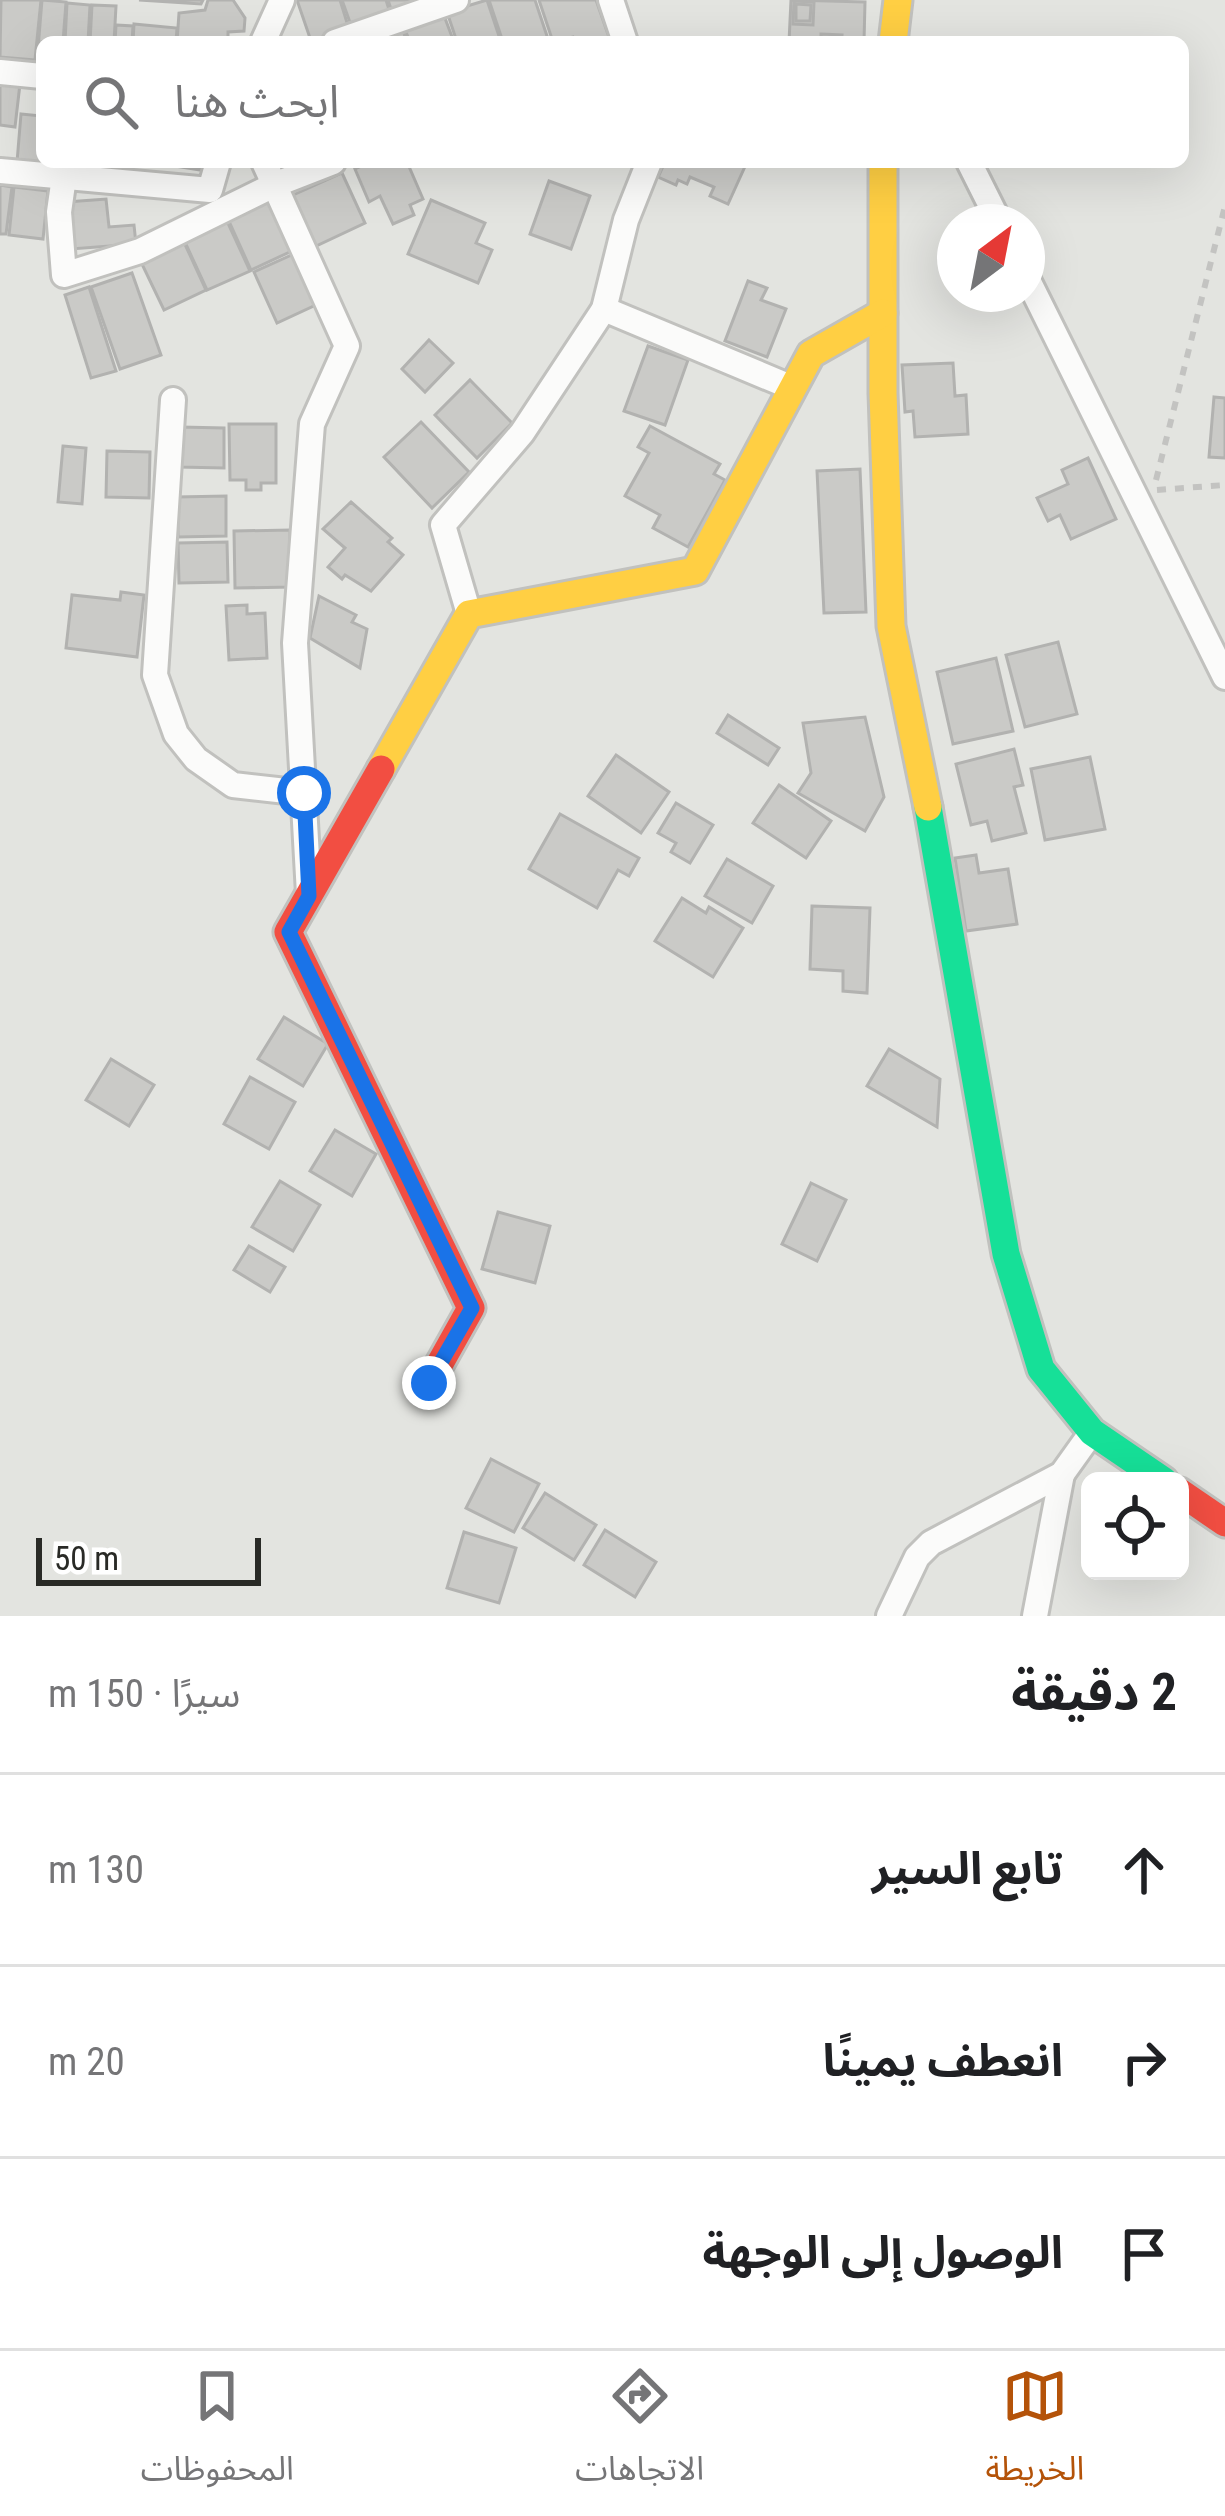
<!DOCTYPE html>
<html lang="ar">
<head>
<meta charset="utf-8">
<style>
  :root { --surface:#fff; --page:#f2f2f2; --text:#202124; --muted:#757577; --line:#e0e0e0; --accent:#b45309 }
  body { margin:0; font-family:"Roboto Condensed","Noto Sans Arabic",sans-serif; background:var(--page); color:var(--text); direction:rtl }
  .controls { position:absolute; right:36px; bottom:36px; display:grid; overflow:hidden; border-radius:18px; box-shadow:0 12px 48px #0002 }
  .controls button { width:108px; height:108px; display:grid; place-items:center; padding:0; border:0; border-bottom:3px solid var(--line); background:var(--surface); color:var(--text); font:60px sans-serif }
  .compass { position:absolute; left:937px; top:204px; width:108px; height:108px; border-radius:50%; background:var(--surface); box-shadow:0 12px 48px #0002; rotate:32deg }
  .scale { position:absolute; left:36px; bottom:30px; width:225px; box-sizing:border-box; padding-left:12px; border:6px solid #292a26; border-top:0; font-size:33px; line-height:42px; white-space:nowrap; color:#292a26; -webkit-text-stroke:9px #fff; paint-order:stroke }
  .stop { position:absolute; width:36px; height:36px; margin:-27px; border:9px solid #1a73e8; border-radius:50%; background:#fff }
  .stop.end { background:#1a73e8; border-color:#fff; box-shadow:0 3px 12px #0008 }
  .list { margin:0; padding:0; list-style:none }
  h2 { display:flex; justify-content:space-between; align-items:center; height:156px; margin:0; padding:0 48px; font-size:51px }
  h2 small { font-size:39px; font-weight:400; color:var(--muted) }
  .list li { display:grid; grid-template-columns:78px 1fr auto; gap:36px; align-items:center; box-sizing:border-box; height:192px; padding:0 48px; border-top:3px solid var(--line) }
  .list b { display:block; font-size:45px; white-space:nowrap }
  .list em { font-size:39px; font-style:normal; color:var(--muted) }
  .icon { flex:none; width:66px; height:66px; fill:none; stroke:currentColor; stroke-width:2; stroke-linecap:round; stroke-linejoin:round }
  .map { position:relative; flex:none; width:1225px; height:1616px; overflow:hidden; direction:ltr }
  .search { position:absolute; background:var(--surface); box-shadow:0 12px 48px #0002; left:36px; right:36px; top:36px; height:132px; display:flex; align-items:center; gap:30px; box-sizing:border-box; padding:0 42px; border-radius:18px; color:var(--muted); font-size:45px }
  .sheet { height:732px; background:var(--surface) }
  nav { display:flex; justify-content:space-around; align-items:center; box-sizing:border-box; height:168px; border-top:3px solid var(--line); background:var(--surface); font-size:33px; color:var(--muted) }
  nav a { display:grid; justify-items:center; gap:6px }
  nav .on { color:var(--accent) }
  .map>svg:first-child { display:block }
  .building { fill:#cacac7; stroke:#b2b2b0; stroke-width:3 }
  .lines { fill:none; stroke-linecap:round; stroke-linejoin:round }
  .street-casing { stroke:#c1c1be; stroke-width:30 }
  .fast-casing { stroke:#c1c1be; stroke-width:33 }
  .slow-casing { stroke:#c1c1be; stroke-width:33 }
  .jam-casing { stroke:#c1c1be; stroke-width:33 }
  .path { stroke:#c3c3c1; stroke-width:6; stroke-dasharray:9 9; stroke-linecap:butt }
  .street { stroke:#fbfbfa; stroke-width:24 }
  .fast { stroke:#16e098; stroke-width:27 }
  .slow { stroke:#ffcf43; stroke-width:27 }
  .jam { stroke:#f24e42; stroke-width:27 }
  .route { stroke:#1a73e8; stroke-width:15 }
</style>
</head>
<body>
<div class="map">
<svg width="1225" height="1616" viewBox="0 0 1225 1616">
  <rect width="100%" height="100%" fill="#e3e4e0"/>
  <g class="building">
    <polygon points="1,0 41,0 35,60 0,57"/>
    <polygon points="42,0 66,2 63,42 42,42 42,61 37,61"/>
    <polygon points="139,0 203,0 201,4"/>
    <polygon points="208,0 233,0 245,18 244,31 228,32 228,42 177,42 179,13 205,10"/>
    <polygon points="297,0 340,0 349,29 311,41"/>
    <polygon points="342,0 386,0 391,16 352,28"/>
    <polygon points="388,0 414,0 417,7 393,15"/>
    <polygon points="487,0 501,42 457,42 447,12"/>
    <polygon points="489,0 535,0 549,42 503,42"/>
    <polygon points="539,0 596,0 609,37 595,42 575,42 573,37 553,42"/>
    <polygon points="791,0 865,2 864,42 789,42"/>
    <polygon points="794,1 814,2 813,25 793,24"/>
    <polygon points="67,3 90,5 88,42 65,42"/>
    <polygon points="796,4 811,5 810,21 796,21"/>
    <polygon points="92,5 116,6 114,42 90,42"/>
    <polygon points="443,13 454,42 410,42 404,27"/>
    <polygon points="134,24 177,28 176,42 133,42"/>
    <polygon points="116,25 133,26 132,42 115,42"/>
    <polygon points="402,28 407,42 363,42"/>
    <polygon points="821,34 842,35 841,42 821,42"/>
    <polygon points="0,81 20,84 15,127 0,125"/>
    <polygon points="21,114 42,116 42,162 59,162 58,165 17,162"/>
    <polygon points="150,162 201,162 200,170"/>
    <polygon points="371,162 407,162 423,199 410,205 414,215 393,224 380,196 369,202 355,169"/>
    <polygon points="665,162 747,162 728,204 710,196 714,187 690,177 687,184 678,180 676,185 658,177"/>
    <polygon points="342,173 365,223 314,247 291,196"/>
    <polygon points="549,181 590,196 571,249 530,234"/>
    <polygon points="0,185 12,187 6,234 0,234"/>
    <polygon points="14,187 48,191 43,239 9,235"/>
    <polygon points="106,199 109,227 134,225 136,244 71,249 67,202"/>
    <polygon points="271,200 294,250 251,270 228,219"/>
    <polygon points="431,200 485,223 476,243 492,250 478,283 408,254"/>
    <polygon points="227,221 250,271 207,290 184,240"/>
    <polygon points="183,240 206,290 164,310 140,260"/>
    <polygon points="296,253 320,303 277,323 254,272"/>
    <polygon points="132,273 161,355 120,369 91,287"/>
    <polygon points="748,281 767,288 761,300 786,309 767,357 725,341"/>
    <polygon points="89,287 116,371 91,378 65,295"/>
    <polygon points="429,340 453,363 425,392 402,369"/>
    <polygon points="648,346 688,360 665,425 624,411"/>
    <polygon points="953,363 955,396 966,395 968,434 915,437 913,411 905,412 902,365"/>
    <polygon points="470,380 512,423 477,458 435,415"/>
    <polygon points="1214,397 1225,398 1225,458 1209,457"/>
    <polygon points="421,422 469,472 432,508 384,457"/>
    <polygon points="229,424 276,424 276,483 261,483 261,490 246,490 246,480 230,480"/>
    <polygon points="650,426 720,464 714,474 725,480 688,547 653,528 660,515 625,496 649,453 638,447"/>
    <polygon points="180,427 224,428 224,468 179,467"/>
    <polygon points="63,446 86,448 82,504 58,502"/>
    <polygon points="107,451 150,452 149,498 106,497"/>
    <polygon points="1088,458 1116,519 1071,539 1060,515 1048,521 1037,498 1068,484 1062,470"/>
    <polygon points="860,469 866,612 824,613 817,471"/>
    <polygon points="226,496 226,536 178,537 177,497"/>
    <polygon points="351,502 392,538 388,542 403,555 371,591 345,575 342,579 328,567 345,548 323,529"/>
    <polygon points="290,530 291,587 235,588 234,531"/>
    <polygon points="227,542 228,582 179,583 178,543"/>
    <polygon points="121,592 144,595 137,657 66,648 72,595 120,600"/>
    <polygon points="319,596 356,615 352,622 367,629 360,668 310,638"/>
    <polygon points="247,605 247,614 265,613 267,658 229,660 226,606"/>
    <polygon points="1058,642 1077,714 1025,727 1006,655"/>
    <polygon points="996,658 1013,731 953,744 937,672"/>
    <polygon points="728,715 779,748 768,765 717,733"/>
    <polygon points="865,717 884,797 865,831 798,793 811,773 803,723"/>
    <polygon points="1014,749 1023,785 1014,787 1026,833 992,841 987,821 971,825 956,764"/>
    <polygon points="616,755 669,792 641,833 588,796"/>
    <polygon points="1090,757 1105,829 1045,840 1031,769"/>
    <polygon points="779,785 831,821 806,858 753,823"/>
    <polygon points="676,803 713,825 690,863 671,852 676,843 658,833"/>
    <polygon points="560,814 639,858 629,876 618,870 597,908 529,869"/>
    <polygon points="976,855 979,873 1008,869 1017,924 966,931 955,858"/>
    <polygon points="727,859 773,886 752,923 705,896"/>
    <polygon points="682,898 706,913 709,907 743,928 713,977 655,941"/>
    <polygon points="812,906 870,908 867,993 843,991 843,971 810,969"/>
    <polygon points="284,1017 328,1044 303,1086 258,1059"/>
    <polygon points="889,1049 940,1079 937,1127 867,1086"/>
    <polygon points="111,1059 154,1085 129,1126 86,1100"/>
    <polygon points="250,1077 295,1102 269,1149 224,1124"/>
    <polygon points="335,1130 376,1154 352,1196 310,1171"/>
    <polygon points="280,1181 320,1205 293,1251 252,1227"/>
    <polygon points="811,1183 846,1200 817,1261 782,1244"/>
    <polygon points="498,1212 550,1226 535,1283 482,1269"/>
    <polygon points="249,1246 285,1267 270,1292 234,1270"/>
    <polygon points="491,1459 539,1484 514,1532 466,1508"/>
    <polygon points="545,1493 596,1525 574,1560 523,1528"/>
    <polygon points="605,1530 656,1562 635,1597 584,1565"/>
    <polygon points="464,1532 516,1548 499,1603 447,1588"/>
  </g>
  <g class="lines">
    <g class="street-casing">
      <g id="street">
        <polyline points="611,0 625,42"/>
        <polyline points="263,42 282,0"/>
        <polyline points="335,42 456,0"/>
        <polyline points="0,72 42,76"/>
        <polyline points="264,162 347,346 312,424 295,643 309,894"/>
        <polyline points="969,162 999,222"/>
        <polyline points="0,171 210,190 218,162"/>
        <polyline points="64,177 59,212 64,275 140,251 274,185 333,162"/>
        <polyline points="1027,278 1225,677"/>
        <polyline points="604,309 793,388"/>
        <polyline points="173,400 155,675 176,734 196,759 233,785 304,793"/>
        <polyline points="469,614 443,525 522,433 604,309 626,220 649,162"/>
        <polyline points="889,1616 917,1557 931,1543 1062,1474 1092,1432"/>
        <polyline points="1035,1616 1062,1474"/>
      </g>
    </g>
    <g class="fast-casing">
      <polyline id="fast" points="928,807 1006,1254 1041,1369 1092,1432 1164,1481"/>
    </g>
    <g class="slow-casing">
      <g id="slow">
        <polyline points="893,42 898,0"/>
        <polyline points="883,162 883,393 891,626 928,807"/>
        <polyline points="381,769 469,614 695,571 811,354 883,313"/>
      </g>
    </g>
    <g class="jam-casing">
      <g id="jam">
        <polyline points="381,769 288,932 471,1308 429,1383"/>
        <polyline points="1180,1492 1225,1523"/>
      </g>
    </g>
    <g class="path">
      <polyline points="1156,480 1225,206"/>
      <polyline points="1157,490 1225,485"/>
    </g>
    <use href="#street" class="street"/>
    <use href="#fast" class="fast"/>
    <use href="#slow" class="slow"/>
    <use href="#jam" class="jam"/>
  </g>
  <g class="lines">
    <polyline class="route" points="304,793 309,896 289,932 472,1308 429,1383"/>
  </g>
</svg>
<div class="controls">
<button><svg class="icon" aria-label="locate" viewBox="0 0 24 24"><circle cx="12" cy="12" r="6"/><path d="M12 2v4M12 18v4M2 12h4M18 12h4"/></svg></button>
</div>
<svg class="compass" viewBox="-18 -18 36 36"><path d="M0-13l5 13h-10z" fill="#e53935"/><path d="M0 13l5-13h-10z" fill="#757577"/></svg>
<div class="scale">50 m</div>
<div class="stop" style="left:304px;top:793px"></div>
<div class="stop end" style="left:429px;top:1383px"></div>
<div class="search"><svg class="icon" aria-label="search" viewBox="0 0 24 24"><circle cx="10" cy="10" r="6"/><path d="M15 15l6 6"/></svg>ابحث هنا</div>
</div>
<section class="sheet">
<h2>2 دقيقة<small>سيرًا · 150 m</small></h2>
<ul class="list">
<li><svg class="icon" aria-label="ahead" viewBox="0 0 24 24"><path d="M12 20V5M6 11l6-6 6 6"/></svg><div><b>تابع السير</b></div><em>130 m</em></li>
<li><svg class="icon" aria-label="right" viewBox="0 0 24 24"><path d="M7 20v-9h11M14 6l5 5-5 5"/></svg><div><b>انعطف يمينًا</b></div><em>20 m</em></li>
<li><svg class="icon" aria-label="arrive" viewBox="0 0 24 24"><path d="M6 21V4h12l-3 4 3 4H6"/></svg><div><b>الوصول إلى الوجهة</b></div></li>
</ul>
</section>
<nav>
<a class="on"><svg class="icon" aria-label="map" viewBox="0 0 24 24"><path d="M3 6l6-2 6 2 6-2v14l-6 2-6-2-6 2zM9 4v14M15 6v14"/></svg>الخريطة</a>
<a><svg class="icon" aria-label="directions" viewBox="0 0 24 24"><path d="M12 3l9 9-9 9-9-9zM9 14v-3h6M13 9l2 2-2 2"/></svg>الاتجاهات</a>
<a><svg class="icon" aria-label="saved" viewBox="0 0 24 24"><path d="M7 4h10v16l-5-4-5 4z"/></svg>المحفوظات</a>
</nav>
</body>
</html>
